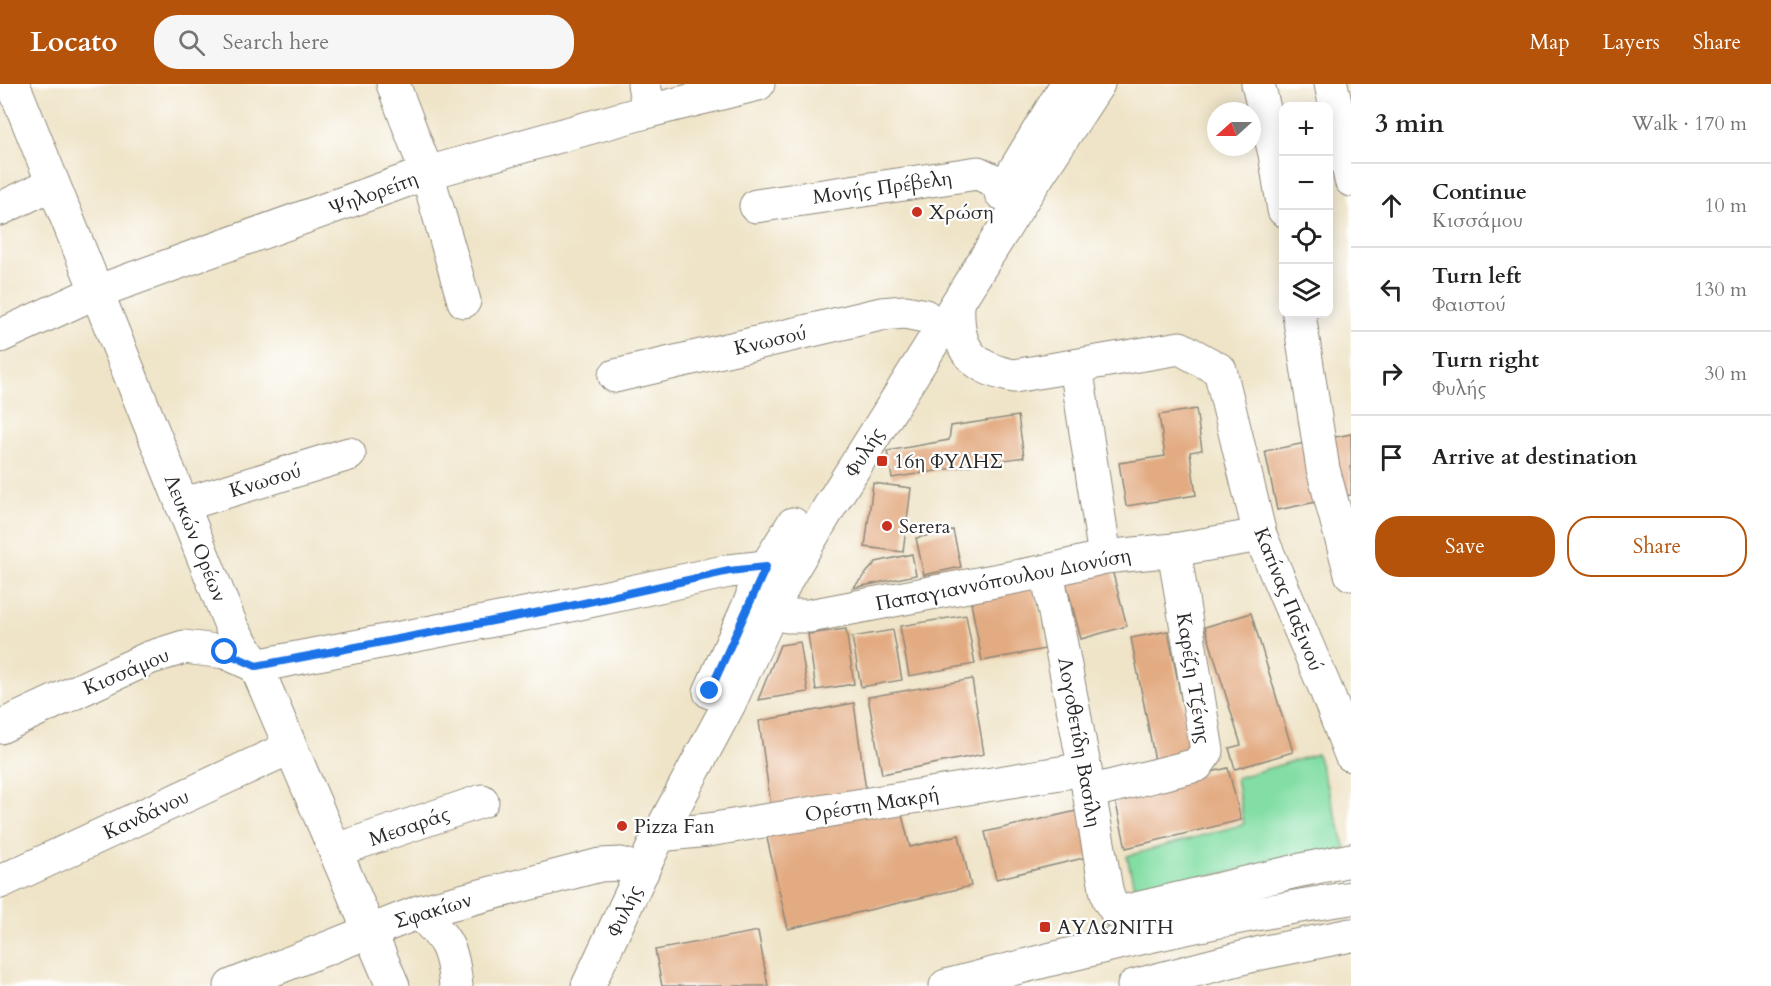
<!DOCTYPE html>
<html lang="en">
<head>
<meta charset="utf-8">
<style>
  :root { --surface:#fff; --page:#f6f6f6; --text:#222; --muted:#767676; --line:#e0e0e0; --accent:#b45309 }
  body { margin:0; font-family:Cardo,serif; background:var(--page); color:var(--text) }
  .controls { position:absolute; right:18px; top:18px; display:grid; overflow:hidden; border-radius:12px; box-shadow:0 3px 15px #0003 }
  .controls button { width:54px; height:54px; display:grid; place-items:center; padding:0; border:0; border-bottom:2px solid var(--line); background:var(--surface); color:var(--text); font:30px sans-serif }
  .compass { position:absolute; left:1207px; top:18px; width:54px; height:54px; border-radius:50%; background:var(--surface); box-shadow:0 3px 15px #0003; rotate:249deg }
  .stop { position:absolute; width:18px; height:18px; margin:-14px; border:4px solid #1a73e8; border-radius:50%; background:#fff }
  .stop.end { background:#1a73e8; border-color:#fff; box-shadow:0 2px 6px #0008 }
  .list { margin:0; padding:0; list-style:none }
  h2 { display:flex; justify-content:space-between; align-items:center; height:78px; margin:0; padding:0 24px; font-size:26px }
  h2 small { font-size:20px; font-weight:400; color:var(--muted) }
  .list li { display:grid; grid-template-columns:39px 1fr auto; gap:18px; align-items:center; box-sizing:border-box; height:84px; padding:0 24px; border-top:2px solid var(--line) }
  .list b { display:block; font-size:22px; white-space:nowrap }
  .list p { margin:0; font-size:20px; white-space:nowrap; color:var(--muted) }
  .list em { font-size:20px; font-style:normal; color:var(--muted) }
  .actions { display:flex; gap:12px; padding:18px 24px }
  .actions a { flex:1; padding:14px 0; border:2px solid var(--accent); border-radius:24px; text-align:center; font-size:21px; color:var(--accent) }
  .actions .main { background:var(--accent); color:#fff }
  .icon { flex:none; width:33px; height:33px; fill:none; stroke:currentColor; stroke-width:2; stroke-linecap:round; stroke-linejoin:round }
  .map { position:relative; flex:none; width:1351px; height:902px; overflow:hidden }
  header { display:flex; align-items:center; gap:36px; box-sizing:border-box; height:84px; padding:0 30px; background:var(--accent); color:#fff }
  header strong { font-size:28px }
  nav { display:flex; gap:33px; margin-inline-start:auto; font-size:21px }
  .search { width:420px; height:54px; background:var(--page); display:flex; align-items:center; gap:15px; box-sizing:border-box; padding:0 21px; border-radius:24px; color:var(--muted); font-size:22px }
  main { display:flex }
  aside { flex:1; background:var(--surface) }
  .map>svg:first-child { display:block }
  .grass { fill:#83dea4; stroke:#578468; stroke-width:1.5 }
  .building { fill:#e3ab82 }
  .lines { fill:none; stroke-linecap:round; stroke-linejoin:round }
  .minor-casing { stroke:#8d887a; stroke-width:35 }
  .major-casing { stroke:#8d887a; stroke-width:35 }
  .highway-casing { stroke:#8d887a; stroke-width:35 }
  .minor { stroke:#fff; stroke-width:33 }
  .major { stroke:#fff; stroke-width:33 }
  .highway { stroke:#fff; stroke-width:33 }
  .route { stroke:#1a73e8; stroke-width:8 }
  .poi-dot { fill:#c8321e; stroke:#fff; stroke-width:2 }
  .labels { text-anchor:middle; stroke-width:4.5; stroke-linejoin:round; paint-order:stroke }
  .street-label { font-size:20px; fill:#2b2b2b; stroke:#fff }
  .poi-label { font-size:20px; fill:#2b2b2b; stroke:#fff; text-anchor:start }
</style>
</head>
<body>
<header>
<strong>Locato</strong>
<div class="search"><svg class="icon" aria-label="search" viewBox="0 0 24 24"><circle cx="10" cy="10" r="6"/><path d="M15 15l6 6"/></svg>Search here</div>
<nav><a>Map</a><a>Layers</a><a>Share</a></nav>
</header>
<main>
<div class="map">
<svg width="1351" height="902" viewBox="0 0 1351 902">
  <rect width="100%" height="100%" fill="#fff"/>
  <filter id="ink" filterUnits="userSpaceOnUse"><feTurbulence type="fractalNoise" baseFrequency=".0167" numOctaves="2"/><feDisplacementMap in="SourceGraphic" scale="12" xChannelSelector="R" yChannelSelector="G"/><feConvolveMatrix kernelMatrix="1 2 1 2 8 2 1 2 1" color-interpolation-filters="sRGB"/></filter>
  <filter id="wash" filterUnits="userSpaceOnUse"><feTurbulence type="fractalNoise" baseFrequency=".008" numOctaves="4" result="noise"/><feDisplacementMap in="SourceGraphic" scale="24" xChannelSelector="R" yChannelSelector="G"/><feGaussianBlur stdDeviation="1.35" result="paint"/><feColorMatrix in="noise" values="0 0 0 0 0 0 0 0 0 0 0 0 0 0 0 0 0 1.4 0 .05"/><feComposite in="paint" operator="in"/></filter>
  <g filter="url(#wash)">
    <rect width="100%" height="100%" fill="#efe4c8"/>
    <polygon class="grass" points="1317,670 1346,765 1135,807 1127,772 1244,740 1236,694"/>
    <g id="blocks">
      <g class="building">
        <polygon points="1196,325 1202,366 1190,368 1196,411 1126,422 1119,379 1165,372 1159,331"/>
        <polygon points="1018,332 1024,373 892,394 887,367 949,356 951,342"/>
        <polygon points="1351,350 1351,411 1277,426 1265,367"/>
        <polygon points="873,399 911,404 903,468 865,463"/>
        <polygon points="953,446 961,483 924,491 916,454"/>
        <polygon points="912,470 916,491 853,504 876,478"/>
        <polygon points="1112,486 1127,542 1081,555 1066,499"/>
        <polygon points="1034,502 1045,565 982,577 970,513"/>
        <polygon points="1251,529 1293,668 1235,685 1229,664 1241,661 1205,543"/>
        <polygon points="966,531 975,580 909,592 900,542"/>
        <polygon points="846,545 854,600 816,606 808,550"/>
        <polygon points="893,546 902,596 861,603 852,553"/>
        <polygon points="1168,547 1192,670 1155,677 1131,554"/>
        <polygon points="800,558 808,608 758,616 780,561"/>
        <polygon points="972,595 984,670 882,690 868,613"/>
        <polygon points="854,619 866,707 771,723 759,637"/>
        <polygon points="1228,684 1241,736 1126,764 1114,711"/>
        <polygon points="899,719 910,763 959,751 971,802 788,845 766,750"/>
        <polygon points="1081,726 1092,772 996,795 985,748"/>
        <polygon points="758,847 768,902 662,902 655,866"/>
      </g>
    </g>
  </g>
  <g filter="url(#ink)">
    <use href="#blocks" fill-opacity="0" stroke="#8d887a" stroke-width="1.5"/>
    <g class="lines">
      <g class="minor-casing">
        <g id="minor">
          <polyline points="13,0 232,544 256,582 393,902"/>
          <polyline points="393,0 427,89 464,217"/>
          <polyline points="644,0 649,27"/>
          <polyline points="756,122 978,89 1005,102"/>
          <polyline points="0,125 52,100"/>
          <path d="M958,220C956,264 970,284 1014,292L1180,264L1220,286L1260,451L1326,606L1351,671"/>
          <polyline points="0,252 96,208 427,89 649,27 758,0"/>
          <polyline points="1076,282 1105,473"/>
          <polyline points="615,292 881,230 905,228 925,232"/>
          <polyline points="182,421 349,370"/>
          <polyline points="1047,487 1089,708 1106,805 1109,816 1117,828 1123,828 1301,786 1351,776"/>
          <polyline points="753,509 787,532 809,532 1047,487 1105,473 1174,466 1260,451"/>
          <polyline points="0,643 149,574 184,563 225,568 256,582 561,523 729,487 766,483 787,494"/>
          <polyline points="1089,708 1197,681 1207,667 1174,466"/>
          <polyline points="659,751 708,746 1085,685"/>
          <polyline points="336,766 482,717"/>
          <polyline points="0,798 291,663"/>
          <path d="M419,828C447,856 452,862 456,902"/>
          <polyline points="231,902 419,828 600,781 621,780 642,788"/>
          <polyline points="1134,902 1261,869 1351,851"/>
        </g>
      </g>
      <g class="major-casing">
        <g id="major">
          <polyline points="1001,109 1067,0"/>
          <polyline points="710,608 766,483 793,440"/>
          <polyline points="588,902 659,751 729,620 787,494 830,422 1024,113 1098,0"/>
          <path d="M946,902C1080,867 1214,834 1351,814"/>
        </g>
      </g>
      <g class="highway-casing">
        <g id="highway">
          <polyline points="1258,0 1275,70 1284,126"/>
          <polyline points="1331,0 1351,96"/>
          <polyline points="1299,230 1323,385 1351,490"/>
        </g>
      </g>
      <use href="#minor" class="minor"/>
      <use href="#major" class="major"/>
      <use href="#highway" class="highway"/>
    </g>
  </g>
  <g class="lines" filter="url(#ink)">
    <polyline class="route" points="225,568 256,582 561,524 729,487 766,483 710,607"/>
  </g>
  <g class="poi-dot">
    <circle cx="917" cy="128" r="6"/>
    <rect x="876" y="371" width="12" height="12" rx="3"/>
    <circle cx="887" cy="442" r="6"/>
    <circle cx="622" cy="742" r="6"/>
    <rect x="1039" y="837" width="12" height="12" rx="3"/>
  </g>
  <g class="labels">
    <g class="street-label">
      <text transform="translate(882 103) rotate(-8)" y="7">Μονής Πρέβελη</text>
      <text transform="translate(373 109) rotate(-20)" y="7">Ψηλορείτη</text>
      <text transform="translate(770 256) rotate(-13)" y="7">Κνωσού</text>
      <text transform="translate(864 368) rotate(-58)" y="7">Φυλής</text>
      <text transform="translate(265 396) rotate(-17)" y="7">Κνωσού</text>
      <text transform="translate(196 454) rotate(68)" y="7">Λευκών Ορέων</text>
      <text transform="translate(1003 495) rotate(-11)" y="7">Παπαγιαννόπουλου Διονύση</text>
      <text transform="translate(1289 515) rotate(68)" y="7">Κατίνας Παξινού</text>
      <text transform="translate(126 587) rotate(-23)" y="7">Κισσάμου</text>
      <text transform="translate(1194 594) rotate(81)" y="7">Καρέζη Τζένης</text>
      <text transform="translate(1080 658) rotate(80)" y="7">Λογοθετίδη Βασίλη</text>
      <text transform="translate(872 720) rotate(-9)" y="7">Ορέστη Μακρή</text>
      <text transform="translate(146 730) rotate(-25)" y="7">Κανδάνου</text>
      <text transform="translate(409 742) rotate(-19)" y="7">Μεσαράς</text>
      <text transform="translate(433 826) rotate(-17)" y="7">Σφακίων</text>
      <text transform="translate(624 827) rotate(-65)" y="7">Φυλής</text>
    </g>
    <g class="poi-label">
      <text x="929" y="135">Χρώση</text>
      <text x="894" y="384">16η ΦΥΛΗΣ</text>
      <text x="899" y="449">Serera</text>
      <text x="634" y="749">Pizza Fan</text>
      <text x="1057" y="850">ΑΥΛΩΝΙΤΗ</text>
    </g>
  </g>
</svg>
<div class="controls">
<button>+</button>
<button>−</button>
<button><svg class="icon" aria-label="locate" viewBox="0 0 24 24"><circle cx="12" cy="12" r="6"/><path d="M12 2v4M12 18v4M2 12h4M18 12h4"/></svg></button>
<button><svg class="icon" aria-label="layers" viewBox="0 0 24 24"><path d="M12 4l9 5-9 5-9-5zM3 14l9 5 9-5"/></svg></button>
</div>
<svg class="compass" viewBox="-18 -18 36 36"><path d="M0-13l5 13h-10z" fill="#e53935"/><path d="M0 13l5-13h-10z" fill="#767676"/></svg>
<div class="stop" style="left:225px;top:568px"></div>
<div class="stop end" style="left:710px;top:607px"></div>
</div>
<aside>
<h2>3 min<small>Walk · 170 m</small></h2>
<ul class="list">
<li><svg class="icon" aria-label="ahead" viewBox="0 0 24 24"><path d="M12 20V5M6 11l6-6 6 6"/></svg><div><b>Continue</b><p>Κισσάμου</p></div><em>10 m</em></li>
<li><svg class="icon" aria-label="left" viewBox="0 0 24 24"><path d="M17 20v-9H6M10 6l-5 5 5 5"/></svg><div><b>Turn left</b><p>Φαιστού</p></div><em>130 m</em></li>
<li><svg class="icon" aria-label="right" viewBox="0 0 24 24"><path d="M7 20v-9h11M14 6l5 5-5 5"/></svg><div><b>Turn right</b><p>Φυλής</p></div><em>30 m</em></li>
<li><svg class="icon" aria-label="arrive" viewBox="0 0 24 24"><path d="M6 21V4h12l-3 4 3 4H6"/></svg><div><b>Arrive at destination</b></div></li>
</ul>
<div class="actions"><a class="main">Save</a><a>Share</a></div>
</aside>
</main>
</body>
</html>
